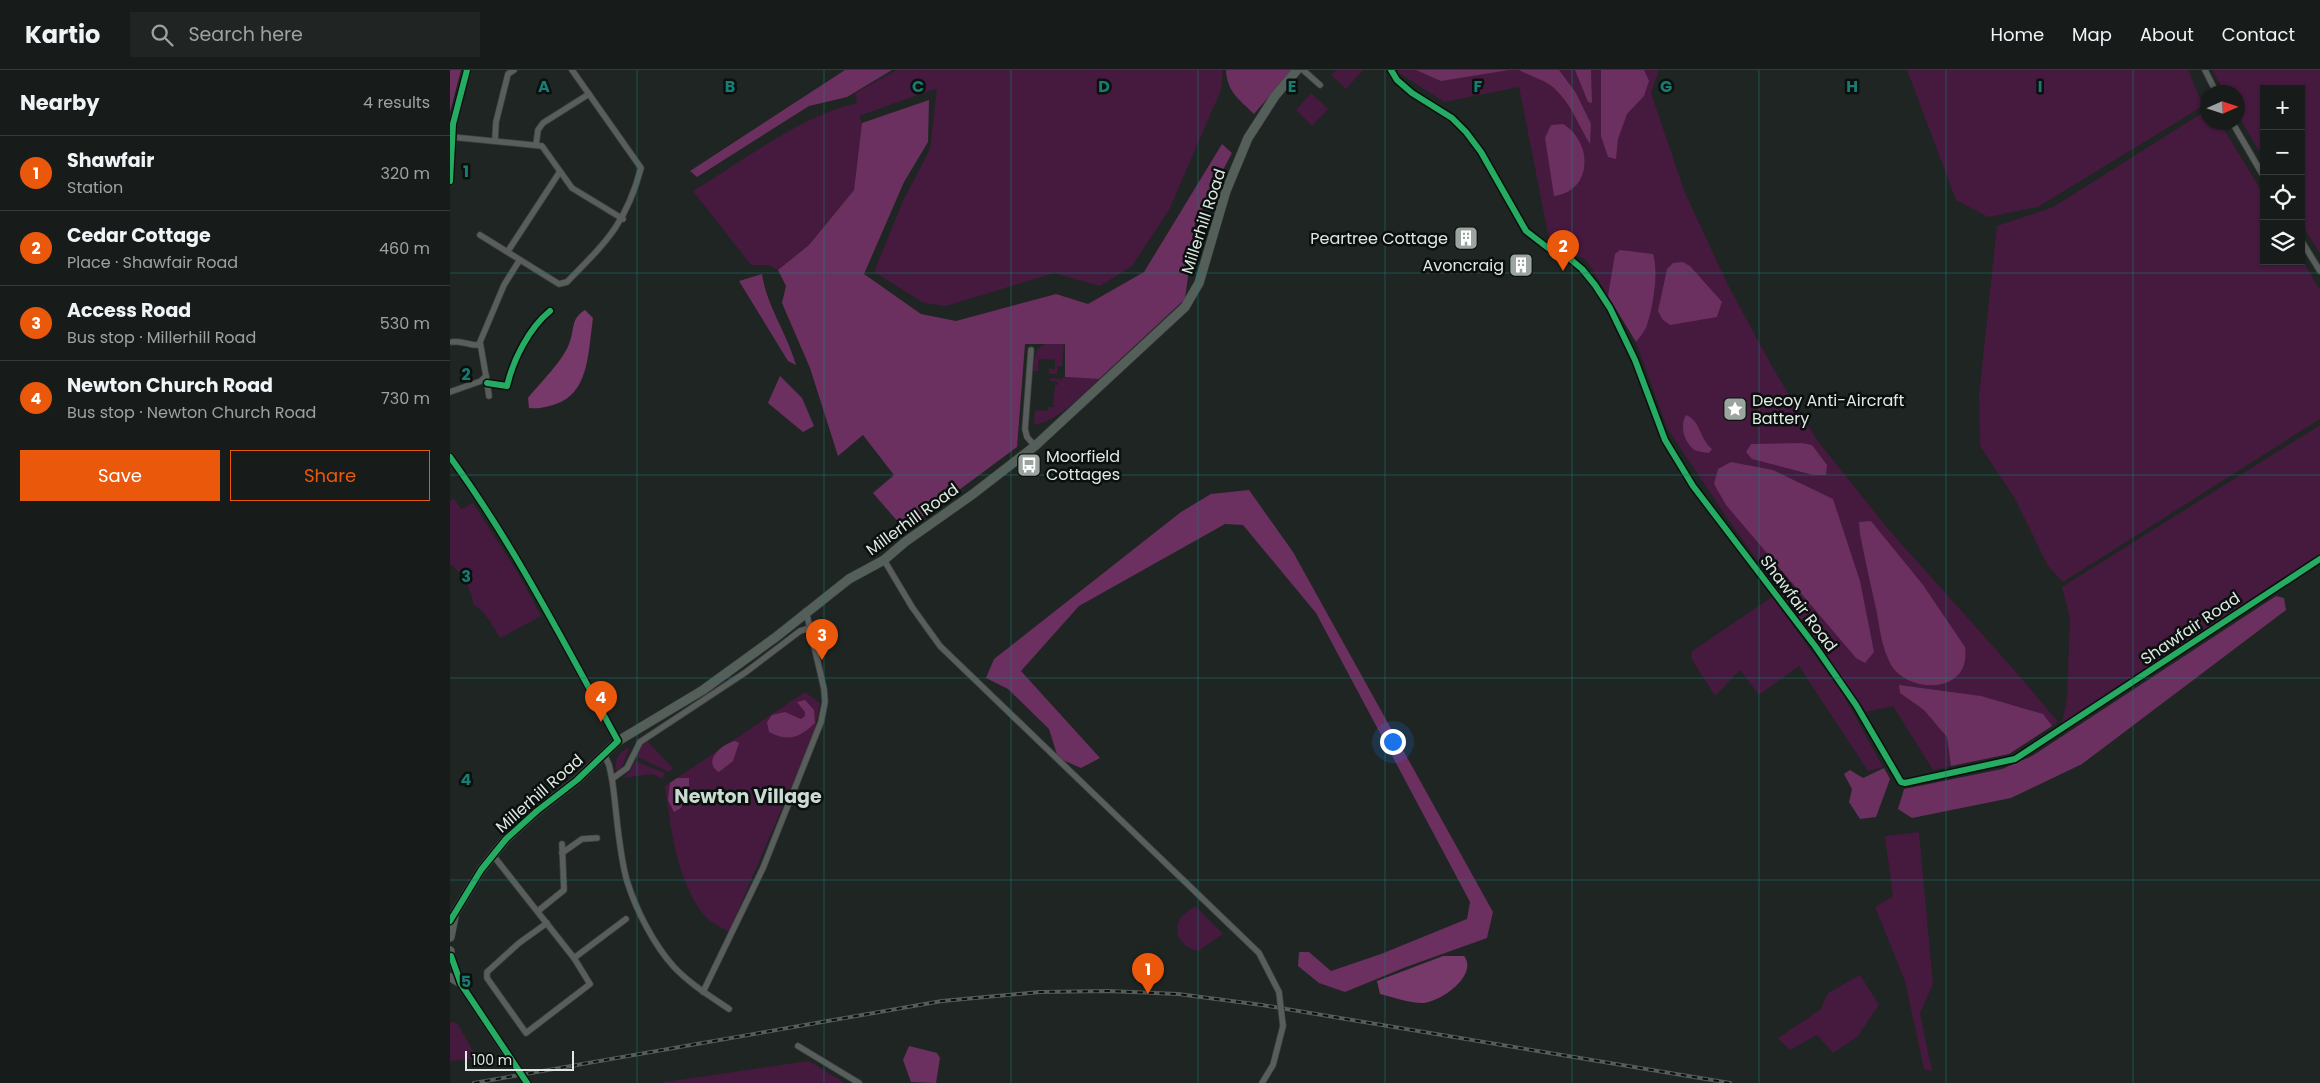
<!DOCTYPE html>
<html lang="en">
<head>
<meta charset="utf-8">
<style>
  :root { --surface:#171c1a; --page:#202523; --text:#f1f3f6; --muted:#9ea1a2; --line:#363a39; --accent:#ea580c }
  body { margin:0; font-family:Poppins,sans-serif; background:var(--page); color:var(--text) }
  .controls { position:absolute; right:15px; top:15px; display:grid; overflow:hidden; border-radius:0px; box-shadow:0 1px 4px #0004 }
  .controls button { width:45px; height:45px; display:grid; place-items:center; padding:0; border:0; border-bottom:1px solid var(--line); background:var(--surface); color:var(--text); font:25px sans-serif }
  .compass { position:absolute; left:1750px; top:15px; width:45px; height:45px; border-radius:50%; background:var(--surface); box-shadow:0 1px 4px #0004; rotate:87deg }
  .scale { position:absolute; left:15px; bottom:12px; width:109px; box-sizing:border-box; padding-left:5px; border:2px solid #e0e8e4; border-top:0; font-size:14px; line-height:18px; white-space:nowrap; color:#e0e8e4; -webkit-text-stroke:4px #0a100d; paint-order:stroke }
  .you { position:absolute; left:942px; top:671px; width:18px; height:18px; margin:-12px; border:4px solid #fff; border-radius:50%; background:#1a73e8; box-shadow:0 0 0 8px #1a73e833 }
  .badge { display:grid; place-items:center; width:32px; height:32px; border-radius:50%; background:var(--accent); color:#fff; font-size:16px; font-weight:700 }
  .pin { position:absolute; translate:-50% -41px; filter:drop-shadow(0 1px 2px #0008) }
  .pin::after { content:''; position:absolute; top:26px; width:18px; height:15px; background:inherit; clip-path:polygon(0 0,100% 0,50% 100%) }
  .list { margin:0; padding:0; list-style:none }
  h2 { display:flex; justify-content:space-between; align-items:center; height:65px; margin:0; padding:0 20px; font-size:21px }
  h2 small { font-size:16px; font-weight:400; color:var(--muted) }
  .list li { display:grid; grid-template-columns:32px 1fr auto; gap:15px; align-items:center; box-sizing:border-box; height:75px; padding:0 20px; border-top:1px solid var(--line) }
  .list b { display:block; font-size:19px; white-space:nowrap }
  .list p { margin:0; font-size:16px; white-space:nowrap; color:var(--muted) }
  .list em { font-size:16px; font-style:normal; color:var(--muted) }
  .actions { display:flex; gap:10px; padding:15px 20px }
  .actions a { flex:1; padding:11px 0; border:1px solid var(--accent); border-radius:0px; text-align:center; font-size:18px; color:var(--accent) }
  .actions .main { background:var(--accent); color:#fff }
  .icon { flex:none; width:28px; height:28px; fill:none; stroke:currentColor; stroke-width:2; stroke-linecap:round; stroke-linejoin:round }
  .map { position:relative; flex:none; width:1870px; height:1013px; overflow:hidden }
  header { display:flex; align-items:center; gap:30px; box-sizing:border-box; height:70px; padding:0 25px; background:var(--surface); border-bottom:1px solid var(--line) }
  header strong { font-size:24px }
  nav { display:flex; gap:28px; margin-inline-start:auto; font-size:18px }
  .search { width:350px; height:45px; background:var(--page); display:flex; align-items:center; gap:12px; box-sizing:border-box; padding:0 18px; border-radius:0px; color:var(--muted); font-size:19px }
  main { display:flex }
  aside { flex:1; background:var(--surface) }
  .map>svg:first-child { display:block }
  .green { fill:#46193e }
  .forest { fill:#6b305f }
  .water { fill:#77386a }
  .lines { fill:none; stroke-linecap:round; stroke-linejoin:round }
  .street-casing { stroke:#3c423f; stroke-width:7 }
  .secondary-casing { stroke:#3c423f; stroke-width:9 }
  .primary-casing { stroke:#3c423f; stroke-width:10 }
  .street { stroke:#595d5b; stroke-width:5.5 }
  .secondary { stroke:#595d5b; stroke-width:8 }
  .primary { stroke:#555f5a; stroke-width:9 }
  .rail-casing { stroke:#565c59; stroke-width:4 }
  .rail { stroke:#0a100d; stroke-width:2; stroke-dasharray:5.5; stroke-linecap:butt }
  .street-bridge-casing { stroke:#3c423f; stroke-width:7; stroke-linecap:butt }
  .secondary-bridge-casing { stroke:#3c423f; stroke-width:9; stroke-linecap:butt }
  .street-bridge { stroke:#595d5b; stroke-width:5.5 }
  .secondary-bridge { stroke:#595d5b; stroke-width:8 }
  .cycleway-casing { stroke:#0a100d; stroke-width:9 }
  .cycleway { stroke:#26ab63; stroke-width:6 }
  .grid { fill:none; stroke:#197c74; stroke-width:1; stroke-opacity:0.55 }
  .labels { text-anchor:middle; stroke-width:5; stroke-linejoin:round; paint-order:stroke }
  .street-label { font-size:16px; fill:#e0e8e4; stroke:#0a100d }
  .poi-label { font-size:16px; fill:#e0e8e4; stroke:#0a100d; text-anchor:end }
  .quarter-label { font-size:19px; font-weight:bold; fill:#cbdbd3; stroke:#0a100d }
  .grid-label { font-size:16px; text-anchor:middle; font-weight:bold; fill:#197c74; stroke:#0a100d; stroke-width:5; stroke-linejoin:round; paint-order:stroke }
</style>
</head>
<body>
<header>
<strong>Kartio</strong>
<div class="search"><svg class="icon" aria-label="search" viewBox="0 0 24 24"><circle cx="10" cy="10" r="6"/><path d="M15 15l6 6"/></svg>Search here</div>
<nav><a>Home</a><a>Map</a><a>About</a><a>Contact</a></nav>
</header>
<main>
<aside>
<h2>Nearby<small>4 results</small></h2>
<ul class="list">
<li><span class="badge">1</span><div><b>Shawfair</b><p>Station</p></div><em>320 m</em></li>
<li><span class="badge">2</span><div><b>Cedar Cottage</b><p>Place · Shawfair Road</p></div><em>460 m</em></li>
<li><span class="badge">3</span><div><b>Access Road</b><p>Bus stop · Millerhill Road</p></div><em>530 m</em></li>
<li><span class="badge">4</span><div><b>Newton Church Road</b><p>Bus stop · Newton Church Road</p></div><em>730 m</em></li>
</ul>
<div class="actions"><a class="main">Save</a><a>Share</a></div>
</aside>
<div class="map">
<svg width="1870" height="1013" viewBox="0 0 1870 1013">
  <rect width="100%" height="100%" fill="#1f2522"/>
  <g class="green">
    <path d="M447,0H773L771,20L719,140L682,196L650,216L604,203L496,236L474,233L424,202L453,131L480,79L487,18L409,46L412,53L404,120L359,175L328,200L319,195H301L243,121C293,91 350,46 407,33L405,23Z"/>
    <polygon points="886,0 913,0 896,19 881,5"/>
    <polygon points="948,0 1209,0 1201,23 1235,123 1279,217 1324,300 1367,370 1439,460 1567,603 1608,652 1559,684 1483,700 1443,636 1416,642 1277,448 1217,358 1186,272 1137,191 1099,169 1069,17 994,32 949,3"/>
    <polygon points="1457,0 1738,0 1753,36 1588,137 1538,147 1506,130"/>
    <polygon points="1762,0 1870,0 1870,184 1851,153 1851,19 1814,19 1814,89 1788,45 1788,22 1774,22"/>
    <polygon points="861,23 878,39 862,56 846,40"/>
    <polygon points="1757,40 1758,52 1770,53 1814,125 1814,191 1851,191 1851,188 1870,220 1870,349 1613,512 1598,496 1564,427 1530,376 1529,325 1547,156 1603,137"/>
    <path d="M596,274H614L612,296H607V304H599V298L605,299V290L589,289L588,301H583C584,290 584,278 596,274Z"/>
    <path d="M612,307L649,309C629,327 610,350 584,355L585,340L597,341L598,337H603L605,315H608V312L600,311V308L612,309Z"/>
    <polygon points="1870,355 1870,486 1612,654 1617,628 1620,548 1612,517"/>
    <path d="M4,428L11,439L23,433L68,503L91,546L50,568C43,555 36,543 23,534C23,520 11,502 0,494V431Z"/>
    <polygon points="1322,527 1394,626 1433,697 1418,701 1349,596 1309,625 1290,600 1265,626 1241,588 1242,581"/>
    <path d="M355,622L370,633L364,663L279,862C271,857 259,852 253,844C226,808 221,759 215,716Z"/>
    <polygon points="196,670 223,698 219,702 185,686 190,675"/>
    <path d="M180,676L172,697L166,701C164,687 169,684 180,676Z"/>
    <polygon points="185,691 215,703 212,709 203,704 173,708 180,701"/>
    <polygon points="1469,762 1483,914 1470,943 1482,1001 1474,999 1455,911 1425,837 1443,826 1435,766"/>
    <path d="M745,836L773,864L748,881C734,878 721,865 730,849C733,844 740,840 745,836Z"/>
    <polygon points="1410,905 1429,935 1407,967 1383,983 1367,965 1340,980 1328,968 1370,940 1378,923"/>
    <polygon points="0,952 7,953 27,988 0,991"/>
    <polygon points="359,991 395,1013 208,1013"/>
  </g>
  <g class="forest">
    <polygon points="0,0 11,0 0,42"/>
    <polygon points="395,0 442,0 397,27 359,36 247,107 240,101"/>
    <path d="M776,0H842L804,44C789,29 777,22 776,0Z"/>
    <polygon points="966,0 1059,0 991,11"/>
    <path d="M1069,0H1109L1126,23L1141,54L1140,74C1128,55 1121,33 1104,18C1095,10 1080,6 1069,0Z"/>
    <polygon points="1125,0 1141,0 1142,33 1138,32"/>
    <polygon points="1151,0 1194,0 1199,11 1194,26 1177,44 1168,69 1166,89 1158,87 1151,66"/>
    <polygon points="479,30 478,72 454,112 414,204 471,244 506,251 606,224 638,234 694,202 772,74 782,83 745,153 735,229 649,309 615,307 615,274 575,274 567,377 455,460 423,423 444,405 413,365 388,386 360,298 332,233 336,216 328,200 359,175 404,120 412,53"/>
    <path d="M1113,54C1143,72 1143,121 1104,126L1095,68L1101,55Z"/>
    <path d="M1170,180L1203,184C1209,202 1203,237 1197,255C1195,261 1190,267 1186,272L1158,226L1165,184Z"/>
    <polygon points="1233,192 1240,196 1272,232 1267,247 1220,255 1213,250 1208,241 1217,199 1223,193"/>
    <path d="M312,204C317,237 337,263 346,295L338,291L289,211Z"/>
    <polygon points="330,306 352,328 364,356 353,362 318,333"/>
    <path d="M1236,345C1251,351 1249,368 1262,379L1259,383C1254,382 1247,382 1243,379C1233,370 1230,355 1236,345Z"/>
    <polygon points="1351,373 1362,375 1377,395 1376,405 1363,405 1302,389 1296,382 1301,374"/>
    <polygon points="1281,392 1323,400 1383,429 1410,511 1424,582 1415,593 1406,588 1276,435 1264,414 1268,399"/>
    <polygon points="799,420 843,482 1043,842 1037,868 956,897 895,922 869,913 848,896 849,882 859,882 881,901 931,884 1017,849 1020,832 866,543 793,455 775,454 629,536 571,601 650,688 631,698 608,688 599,659 558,619 536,608 544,589 731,442 761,424"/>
    <path d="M1421,451L1473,515L1515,577C1522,625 1458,624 1441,595C1432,578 1430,561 1427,543C1421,516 1415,490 1410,464L1409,452Z"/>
    <polygon points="1826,526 1834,528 1836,540 1632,694 1561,728 1462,748 1448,739 1454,719 1552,699 1582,686"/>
    <polygon points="1449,615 1531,626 1593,644 1602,656 1559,684 1501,696 1497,667 1474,640 1450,623"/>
    <path d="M355,630L364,640L365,653C349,668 339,672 319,662L317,652L322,645L335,642L351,649L355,646V642L347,632Z"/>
    <path d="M285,671L289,673L283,691L269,702C252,692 271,674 285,671Z"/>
    <polygon points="1434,698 1440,709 1426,747 1410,749 1399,732 1402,719 1394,704 1400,700 1413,708"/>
    <polygon points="227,708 239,708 239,716 231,738 224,742 218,730 220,713"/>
    <polygon points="459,976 487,983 490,988 486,1013 461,1012 453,990"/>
  </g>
  <g class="water">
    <path d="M135,240L143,248L142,256C138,285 138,323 106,334C96,337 90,339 79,338L78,328C90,313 112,292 119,274C125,260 120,249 135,240Z"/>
    <path d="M993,886H1014C1029,905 990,933 972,933C959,933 943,927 930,924L927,911Z"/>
  </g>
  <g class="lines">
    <g class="street-casing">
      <g id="street">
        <polyline points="853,0 870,15"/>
        <polyline points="941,0 947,10 962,23 1002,48 1016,62 1031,82 1076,161 1098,178 1119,188 1132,199 1145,215 1160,238 1185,290 1215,370 1243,416 1365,576 1406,635 1451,712 1455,713 1565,689 1870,489"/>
        <polyline points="1755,0 1766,22"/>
        <polyline points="1782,52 1814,107"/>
        <polyline points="2,67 92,76 122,118 173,149"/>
        <polyline points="45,70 46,52 58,4 64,0"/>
        <polyline points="86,75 88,60 93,53 139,24"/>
        <path d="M30,165L109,214L117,212C156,172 176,154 191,98L122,0"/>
        <polyline points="1851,170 1870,201"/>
        <polyline points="58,181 109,103"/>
        <path d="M2,272C13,270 19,276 30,275"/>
        <polyline points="581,280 575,359 577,367 585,376"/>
        <polyline points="36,306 39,326"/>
        <polyline points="0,322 31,311 36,306 30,272 54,215 69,191"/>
        <polyline points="434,490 462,537 490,576 809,883 829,922"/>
        <path d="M154,684L159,695L162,709C167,742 168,779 177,811C186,840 204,875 224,897C240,914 260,926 279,939"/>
        <polyline points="162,709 177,698 190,672 296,602 350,561 360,558"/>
        <polyline points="112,783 132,769 147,768"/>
        <polyline points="42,784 124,888 176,849"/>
        <polyline points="88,841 114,820 112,774"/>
        <polyline points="97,853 69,873 37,902 37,908 76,963 140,914 124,888"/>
        <polyline points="253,922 313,798 371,652 375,632 374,619 356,541"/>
        <polyline points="348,976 409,1013"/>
        <polyline points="812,1013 823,995 833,956"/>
      </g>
    </g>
    <g class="secondary-casing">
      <g id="secondary">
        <polyline points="0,111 3,54 17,0"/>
        <path d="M0,387C65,476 115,575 168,671"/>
        <polyline points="1,886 11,914 60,988"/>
        <polyline points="0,907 11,914"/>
      </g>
    </g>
    <g class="primary-casing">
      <g id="primary">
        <polyline points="0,851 31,800 56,769 87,741 127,710 168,671 253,620 326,567 399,509 434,490 455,472 523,424 585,376 735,237 749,213 776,121 798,68 825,26 847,0"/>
        <polyline points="0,867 4,847"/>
        <polyline points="0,881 0,892"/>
      </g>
    </g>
    <use href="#street" class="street"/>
    <use href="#secondary" class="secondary"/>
    <use href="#primary" class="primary"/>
    <g class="rail-casing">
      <polyline id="rail" points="24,1013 492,931 590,922 658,921 728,924 812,935 1280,1013"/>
    </g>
    <use href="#rail" class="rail"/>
    <g class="street-bridge-casing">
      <polyline id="street-bridge" points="829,922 833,956"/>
    </g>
    <g class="secondary-bridge-casing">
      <polyline id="secondary-bridge" points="60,988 77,1013"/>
    </g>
    <use href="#street-bridge" class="street-bridge"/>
    <use href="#secondary-bridge" class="secondary-bridge"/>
    <g class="cycleway-casing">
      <g id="cycleway">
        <polyline points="941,0 947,10 962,23 1002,48 1016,62 1031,82 1076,161 1098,178 1119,188 1132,199 1145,215 1160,238 1185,290 1215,370 1243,416 1365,576 1406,635 1451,712 1455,713 1565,689 1870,489"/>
        <polyline points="0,111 3,54 17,0"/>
        <path d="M37,313L57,316C63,290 79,258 100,241"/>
        <path d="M0,387C65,476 115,575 168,671L127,710L87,741L56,769L31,800L0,851"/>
        <polyline points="1,886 11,914 77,1013"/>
      </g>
    </g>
    <use href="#cycleway" class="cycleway"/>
  </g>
  <path class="grid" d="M187,0V1013M374,0V1013M561,0V1013M748,0V1013M935,0V1013M1122,0V1013M1309,0V1013M1496,0V1013M1683,0V1013M0,203H1870M0,405H1870M0,608H1870M0,810H1870"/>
  <defs>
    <g id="building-square" transform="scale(1.25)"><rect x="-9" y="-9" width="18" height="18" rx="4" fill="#9ca4a0" stroke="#0a100d"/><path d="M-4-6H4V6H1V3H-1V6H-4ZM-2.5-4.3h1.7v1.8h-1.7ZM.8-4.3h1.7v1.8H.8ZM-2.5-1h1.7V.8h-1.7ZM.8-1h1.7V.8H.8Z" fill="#fff"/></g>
    <g id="sight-square" transform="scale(1.25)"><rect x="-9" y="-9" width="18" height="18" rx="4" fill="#9ca4a0" stroke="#0a100d"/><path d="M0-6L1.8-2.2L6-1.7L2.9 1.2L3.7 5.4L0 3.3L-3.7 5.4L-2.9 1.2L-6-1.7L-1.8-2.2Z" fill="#fff"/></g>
    <g id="bus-square" transform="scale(1.25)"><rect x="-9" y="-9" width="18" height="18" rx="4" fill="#9ca4a0" stroke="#0a100d"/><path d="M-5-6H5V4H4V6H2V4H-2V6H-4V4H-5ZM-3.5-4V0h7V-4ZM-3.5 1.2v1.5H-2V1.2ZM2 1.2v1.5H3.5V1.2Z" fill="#fff"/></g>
  </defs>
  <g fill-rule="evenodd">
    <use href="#building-square" x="1016" y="168"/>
    <use href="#building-square" x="1071" y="195"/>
    <use href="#sight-square" x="1285" y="339"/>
    <use href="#bus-square" x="579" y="395"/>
  </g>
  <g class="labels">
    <g class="street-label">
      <text transform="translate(753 151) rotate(-72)" y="6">Millerhill Road</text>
      <text transform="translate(462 449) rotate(-36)" y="6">Millerhill Road</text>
      <text transform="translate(1349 533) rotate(53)" y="6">Shawfair Road</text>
      <text transform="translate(1740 558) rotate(-34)" y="6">Shawfair Road</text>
      <text transform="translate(89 723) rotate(-41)" y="6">Millerhill Road</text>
    </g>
    <g class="poi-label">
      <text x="998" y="174">Peartree Cottage</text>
      <text x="1054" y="201">Avoncraig</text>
      <text x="1302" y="336" text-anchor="start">Decoy Anti-Aircraft<tspan x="1302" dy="18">Battery</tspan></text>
      <text x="596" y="392" text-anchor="start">Moorfield<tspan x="596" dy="18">Cottages</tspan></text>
    </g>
    <g class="quarter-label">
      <text x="298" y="733">Newton Village</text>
    </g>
  </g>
  <g class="grid-label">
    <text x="94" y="22">A</text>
    <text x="280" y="22">B</text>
    <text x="468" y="22">C</text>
    <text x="654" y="22">D</text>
    <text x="842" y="22">E</text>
    <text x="1028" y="22">F</text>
    <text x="1216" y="22">G</text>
    <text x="1402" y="22">H</text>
    <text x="1590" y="22">I</text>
    <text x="16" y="107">1</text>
    <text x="16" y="310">2</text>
    <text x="16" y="512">3</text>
    <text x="16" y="715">4</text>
    <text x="16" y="917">5</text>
  </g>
</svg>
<div class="controls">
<button>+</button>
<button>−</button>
<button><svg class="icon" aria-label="locate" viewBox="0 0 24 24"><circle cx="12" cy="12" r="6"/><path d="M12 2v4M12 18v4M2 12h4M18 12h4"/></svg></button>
<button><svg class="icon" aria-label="layers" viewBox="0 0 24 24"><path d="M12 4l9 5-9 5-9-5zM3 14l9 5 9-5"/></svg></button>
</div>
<svg class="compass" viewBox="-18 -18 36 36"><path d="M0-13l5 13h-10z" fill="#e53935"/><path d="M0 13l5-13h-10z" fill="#9ea1a2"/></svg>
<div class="scale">100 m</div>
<div class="you"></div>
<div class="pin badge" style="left:698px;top:924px">1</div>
<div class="pin badge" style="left:1113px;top:201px">2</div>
<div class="pin badge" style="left:372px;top:590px">3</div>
<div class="pin badge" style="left:151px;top:652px">4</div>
</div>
</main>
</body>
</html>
